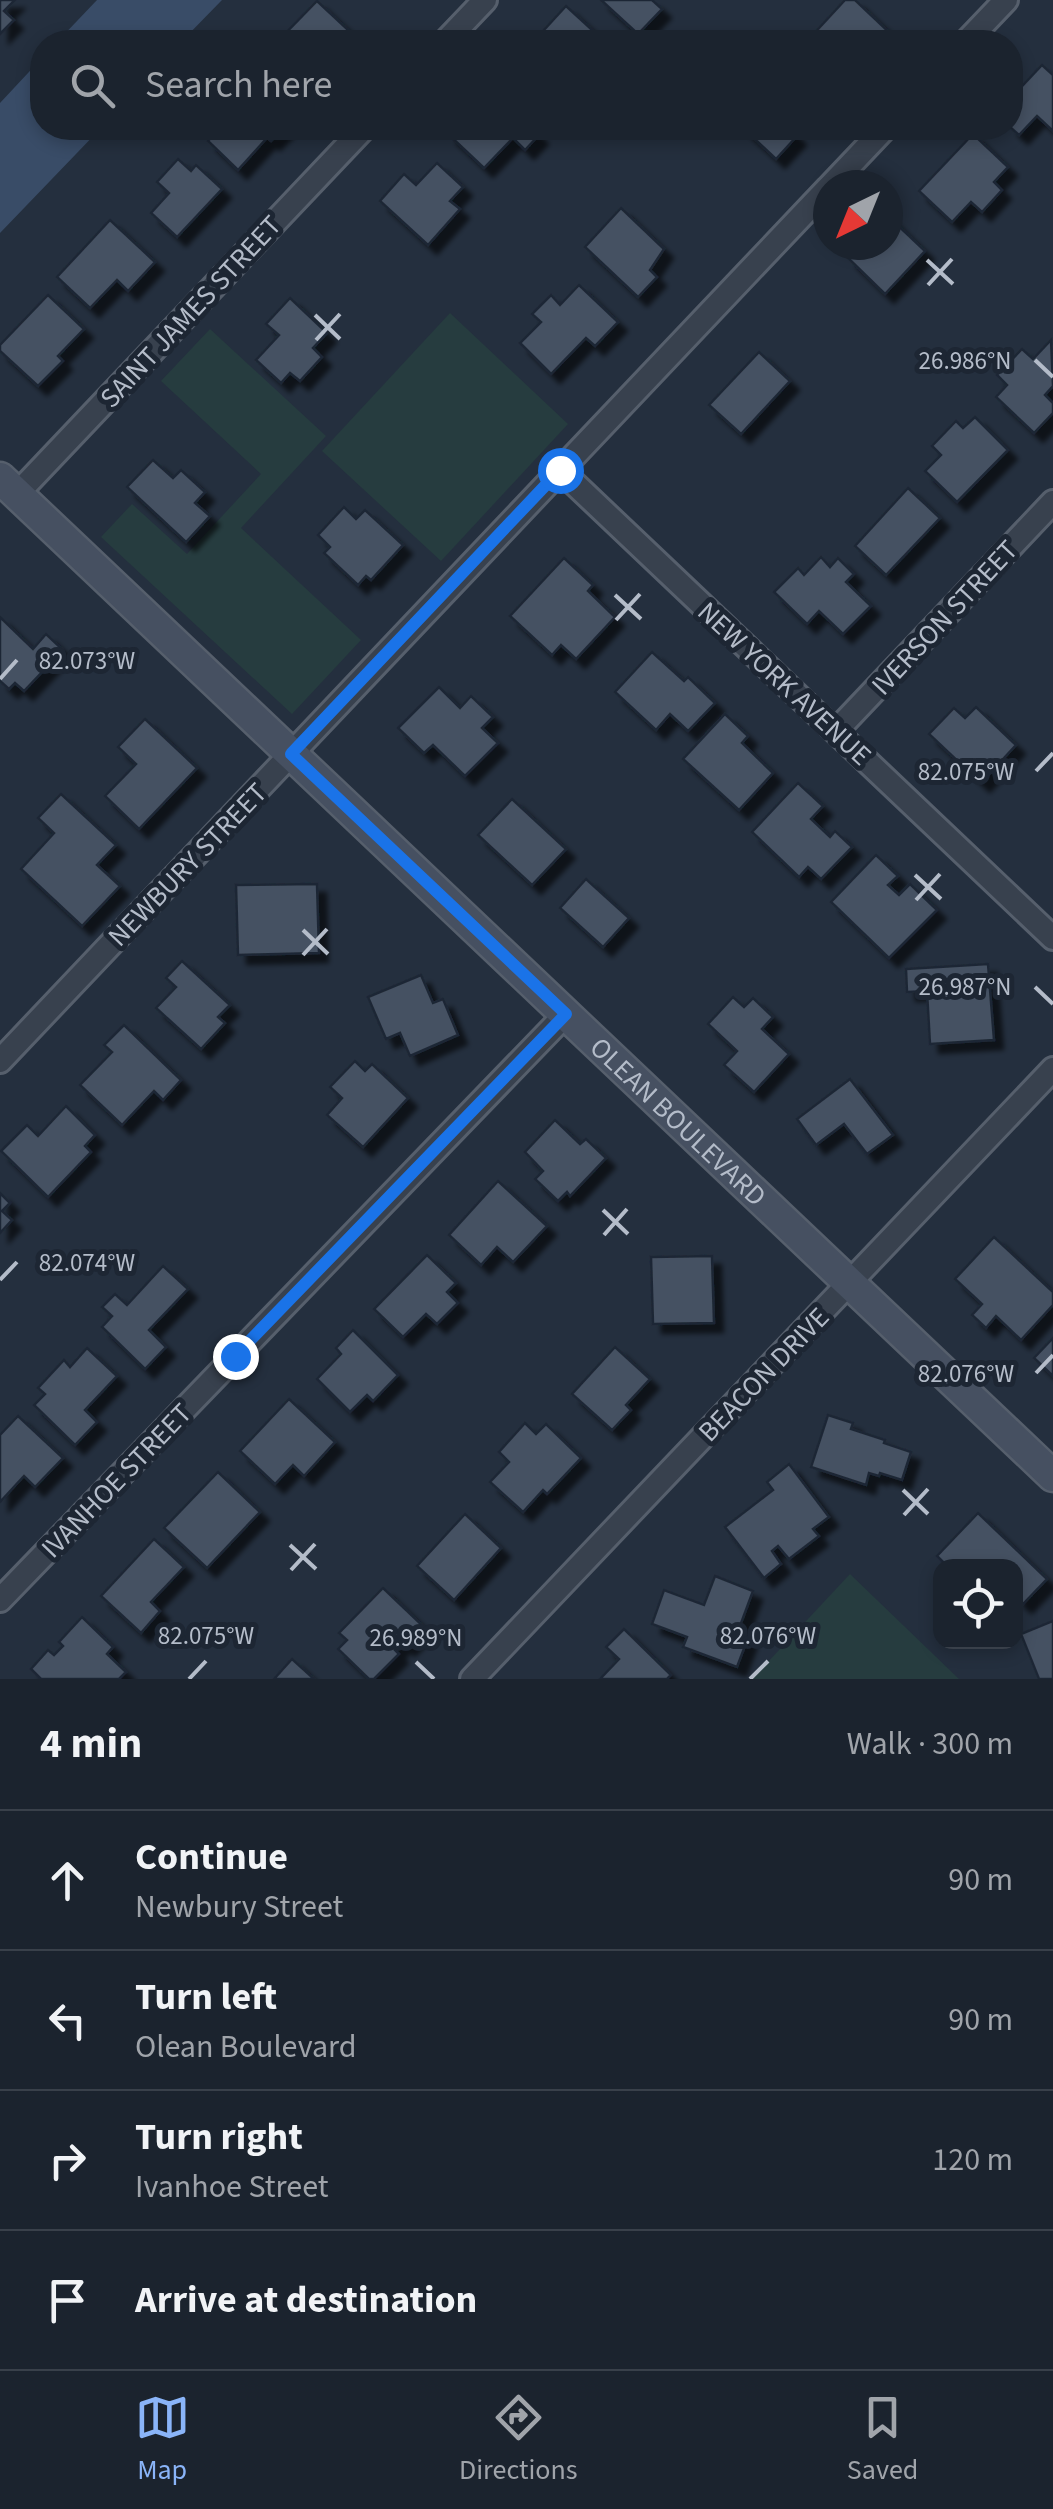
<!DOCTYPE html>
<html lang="en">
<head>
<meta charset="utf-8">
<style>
  :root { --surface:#1b232e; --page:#242b36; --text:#f1f3f6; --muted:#a0a4aa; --line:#39404a; --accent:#8ab4f8 }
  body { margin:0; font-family:"Source Sans 3",sans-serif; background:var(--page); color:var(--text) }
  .controls { position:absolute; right:30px; bottom:30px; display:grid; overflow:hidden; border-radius:20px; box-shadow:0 5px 15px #0003 }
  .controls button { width:90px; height:90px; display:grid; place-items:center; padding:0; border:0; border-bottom:2px solid var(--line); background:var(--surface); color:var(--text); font:50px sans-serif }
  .compass { position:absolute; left:813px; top:170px; width:90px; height:90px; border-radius:50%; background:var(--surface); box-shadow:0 5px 15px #0003; rotate:223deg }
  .stop { position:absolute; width:30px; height:30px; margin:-22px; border:8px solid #1a73e8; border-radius:50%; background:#fff }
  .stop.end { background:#1a73e8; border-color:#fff; box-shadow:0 2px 10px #0008 }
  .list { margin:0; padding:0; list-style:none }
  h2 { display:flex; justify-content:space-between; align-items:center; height:130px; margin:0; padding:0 40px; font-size:42px }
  h2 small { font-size:32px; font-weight:400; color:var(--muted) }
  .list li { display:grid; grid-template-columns:65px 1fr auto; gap:30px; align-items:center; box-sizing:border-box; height:140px; padding:0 40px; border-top:2px solid var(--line) }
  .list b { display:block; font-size:38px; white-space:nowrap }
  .list p { margin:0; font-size:32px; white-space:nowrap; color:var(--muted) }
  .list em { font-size:32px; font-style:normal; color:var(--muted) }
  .icon { flex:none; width:55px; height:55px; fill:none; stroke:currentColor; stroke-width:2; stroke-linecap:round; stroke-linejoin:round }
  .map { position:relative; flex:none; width:1053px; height:1679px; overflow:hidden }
  .search { position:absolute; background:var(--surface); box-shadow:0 5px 15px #0003; left:30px; right:30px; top:30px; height:110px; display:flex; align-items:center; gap:25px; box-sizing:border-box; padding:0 35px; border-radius:40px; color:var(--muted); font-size:38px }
  .sheet { height:690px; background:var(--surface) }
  nav { display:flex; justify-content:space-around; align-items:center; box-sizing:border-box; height:140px; border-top:2px solid var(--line); background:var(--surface); font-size:28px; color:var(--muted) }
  nav a { display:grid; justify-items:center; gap:5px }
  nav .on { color:var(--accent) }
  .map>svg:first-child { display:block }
  .green { fill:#263c3f }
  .water { fill:#394c67 }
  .building { fill:#455162; stroke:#1f2835; stroke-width:2.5; filter:url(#shadow) }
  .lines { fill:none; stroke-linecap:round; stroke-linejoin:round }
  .street-casing { stroke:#565f6c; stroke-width:28 }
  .secondary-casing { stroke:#565f6c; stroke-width:35 }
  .street { stroke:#38414e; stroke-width:22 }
  .secondary { stroke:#465061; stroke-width:30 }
  .route { stroke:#1a73e8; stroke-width:12 }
  .ticks { fill:none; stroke:#b4bcc9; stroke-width:4 }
  .labels { text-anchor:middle; stroke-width:10; stroke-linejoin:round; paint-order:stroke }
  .street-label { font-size:28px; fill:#b4bcc9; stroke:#1d2633 }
  .ticks-label { font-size:25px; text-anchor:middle; fill:#b4bcc9; stroke:#1d2633; stroke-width:10; stroke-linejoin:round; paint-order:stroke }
</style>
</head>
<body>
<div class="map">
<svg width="1053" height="1679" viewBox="0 0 1053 1679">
  <defs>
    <filter id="shadow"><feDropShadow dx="9" dy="9" stdDeviation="2.5" flood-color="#0009"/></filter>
  </defs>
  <rect width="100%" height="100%" fill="#242f3e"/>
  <g class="green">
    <polygon points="450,313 568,424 441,561 322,451"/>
    <polygon points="210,329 326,436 241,528 361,640 292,714 101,537 132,504 187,554 261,474 161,381"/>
    <polygon points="850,1574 959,1679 752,1679"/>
  </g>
  <g class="water">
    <polygon points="97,0 222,0 181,42 57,42"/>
    <polygon points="42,58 42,128 101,128 0,233 0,103"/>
  </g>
  <g class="building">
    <polygon points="0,0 15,0 4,11 14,20 0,34"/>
    <polygon points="601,0 652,0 662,9 638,34"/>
    <polygon points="845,0 855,0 892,35 885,42 811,42 808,40"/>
    <polygon points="317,1 361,42 277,42"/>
    <polygon points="566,6 602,39 598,42 533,42"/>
    <polygon points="1042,65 1053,75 1053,131 1037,116 1019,135 1010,127 1010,99"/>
    <polygon points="220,128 284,128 271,141 267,138 238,170 208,141"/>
    <polygon points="454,128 531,128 539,135 525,150 513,138 484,168 448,134"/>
    <polygon points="743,128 788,128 797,136 776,159"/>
    <polygon points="973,134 1008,167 994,182 1002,190 982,212 971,202 952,222 919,191"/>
    <polygon points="178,159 191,171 196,165 222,189 177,237 151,213 169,193 157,182"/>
    <polygon points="437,163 463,187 450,201 460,209 428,245 380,201 404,174 416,185"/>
    <polygon points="621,208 664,249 650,270 657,277 638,297 585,247"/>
    <polygon points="888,216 925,251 885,294 848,258 860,245 888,245"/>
    <polygon points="110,220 155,262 128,291 117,280 90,308 57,277"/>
    <polygon points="579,285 618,322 595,346 586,338 551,374 520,343 541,322 532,314 551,295 560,305"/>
    <polygon points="48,295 84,329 58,356 63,361 38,386 0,351 0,345"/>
    <polygon points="290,298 327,333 313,348 322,357 300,381 290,373 281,383 256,360 279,335 266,324"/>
    <polygon points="1051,340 1053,386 1045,395 1053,403 1053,413 1034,433 996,397 1007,385 997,375 1022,349 1033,359"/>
    <polygon points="759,352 790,381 741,434 709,405"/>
    <polygon points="975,417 1008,450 957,502 925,471 941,455 932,446 956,421 963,428"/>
    <polygon points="153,460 173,478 181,470 205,492 195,503 210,516 186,542 127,487"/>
    <polygon points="908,488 940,518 886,575 855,546"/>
    <polygon points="344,507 356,519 365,510 403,545 371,580 366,576 358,585 324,553 330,547 318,535"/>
    <polygon points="821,557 830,567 838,558 854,574 846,582 871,606 843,634 819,611 807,624 774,592 798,568 804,575"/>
    <polygon points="564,558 593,585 588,591 615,617 576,659 561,645 552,655 510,616"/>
    <polygon points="0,617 33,649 46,634 63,650 24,691 15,683 9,689 0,681"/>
    <polygon points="652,652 684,681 688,677 715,703 688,731 670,714 656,730 615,692"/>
    <polygon points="439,687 460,708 471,696 493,717 482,728 498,743 465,776 433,745 424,753 398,728"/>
    <polygon points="976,707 1016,745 981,783 929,734 954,708 965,718"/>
    <polygon points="725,714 748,736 742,743 773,773 739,810 683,759"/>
    <polygon points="145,719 197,768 139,829 105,796 136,764 118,747"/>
    <polygon points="798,783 823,806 811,819 830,837 835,831 852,847 821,879 808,867 799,877 752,832"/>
    <polygon points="61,794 116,845 97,865 120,886 82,926 21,869 54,833 38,818"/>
    <polygon points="512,799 566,849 532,885 478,835"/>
    <polygon points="876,855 898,876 888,885 899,895 910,884 937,910 889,958 831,902"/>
    <polygon points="586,879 629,918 603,947 560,908"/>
    <polygon points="317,884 319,953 238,955 236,885"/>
    <polygon points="182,961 230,1005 218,1017 225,1023 201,1049 156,1008 176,987 166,978"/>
    <polygon points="988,964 994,1040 930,1044 927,991 907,992 906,969"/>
    <polygon points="421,975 433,1003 443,999 458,1035 410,1056 400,1033 386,1039 368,997"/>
    <polygon points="733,997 744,1007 753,998 773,1017 762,1029 789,1054 754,1092 724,1065 737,1051 708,1024"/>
    <polygon points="124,1025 181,1080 163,1100 154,1091 122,1125 80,1085 112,1052 104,1045"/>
    <polygon points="355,1061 365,1071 372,1064 408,1098 363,1147 327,1115 342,1098 330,1087"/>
    <polygon points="850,1079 893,1135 867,1154 844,1124 816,1145 797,1119"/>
    <polygon points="66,1106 95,1135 85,1146 91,1152 48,1197 1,1151 27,1125 38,1136"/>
    <polygon points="555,1120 580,1144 586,1139 606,1158 570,1196 567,1192 558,1201 535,1179 543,1171 525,1152"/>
    <polygon points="498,1181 547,1226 513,1262 497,1247 481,1265 449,1235"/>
    <polygon points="0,1193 10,1203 2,1211 12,1220 0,1233"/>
    <polygon points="994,1237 1053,1292 1053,1305 1021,1340 996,1316 986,1328 972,1315 982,1304 955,1279"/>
    <polygon points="427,1255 456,1283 447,1292 458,1303 437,1324 426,1314 403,1337 374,1309"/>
    <polygon points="712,1256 714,1323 653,1324 651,1257"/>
    <polygon points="163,1266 188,1289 149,1330 166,1347 145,1369 102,1327 112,1316 102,1307 115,1294 127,1305"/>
    <polygon points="353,1330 398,1375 373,1401 367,1395 350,1412 317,1379 341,1354 336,1348"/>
    <polygon points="1053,1338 1053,1376 1034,1358"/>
    <polygon points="615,1347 650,1379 626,1405 631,1410 612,1430 572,1394"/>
    <polygon points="87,1348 117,1376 85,1410 97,1422 75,1445 34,1405 45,1394 38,1388 64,1360 70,1367"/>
    <polygon points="289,1399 335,1442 304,1476 293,1465 275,1484 240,1451"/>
    <polygon points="828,1415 853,1423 851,1429 885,1440 884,1443 911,1452 902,1480 880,1473 879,1476 869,1473 866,1485 811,1467"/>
    <polygon points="18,1416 63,1458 35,1487 24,1476 0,1502 0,1435"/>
    <polygon points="525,1423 536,1434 546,1424 581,1458 547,1494 543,1490 523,1512 490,1482 509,1462 499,1452"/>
    <polygon points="789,1464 829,1517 813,1529 819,1536 789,1559 778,1546 772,1551 781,1564 764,1578 725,1527 773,1490 767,1482"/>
    <polygon points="218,1472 260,1512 207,1568 164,1528"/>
    <polygon points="978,1513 1047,1579 1023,1604 1016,1598 1016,1566 947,1566 937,1556"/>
    <polygon points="465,1514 501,1548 454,1600 417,1566"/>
    <polygon points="154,1539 184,1567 151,1602 160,1611 141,1633 101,1596"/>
    <polygon points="715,1576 753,1591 737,1634 748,1638 737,1667 683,1647 687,1637 652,1624 664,1590 704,1605"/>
    <polygon points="383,1588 425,1628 406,1647 402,1643 395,1650 399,1654 374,1679 369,1679 338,1649 347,1640 339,1633"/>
    <polygon points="82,1617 113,1647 107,1654 126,1672 119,1679 41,1679 31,1669 48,1650 54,1655 63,1646 59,1642"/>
    <polygon points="1053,1621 1053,1679 1039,1679 1021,1634"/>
    <polygon points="624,1629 671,1675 667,1679 600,1679 619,1659 606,1647"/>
    <polygon points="292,1659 314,1679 274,1679"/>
  </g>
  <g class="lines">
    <g class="street-casing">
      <g id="street">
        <polyline points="445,42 485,0"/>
        <polyline points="966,42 1006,0"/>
        <polyline points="831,185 885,128"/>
        <polyline points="560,470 1053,938"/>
        <polyline points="17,494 364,128"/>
        <polyline points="836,731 1053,502"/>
        <polyline points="0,1061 828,188"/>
        <polyline points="0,1600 566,1014"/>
        <polyline points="472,1679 1053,1069"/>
      </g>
    </g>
    <g class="secondary-casing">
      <g id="secondary">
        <path id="s1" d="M0,478L1053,1476"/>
      </g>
    </g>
    <use href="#street" class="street"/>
    <use href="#secondary" class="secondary"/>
  </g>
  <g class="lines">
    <polyline class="route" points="235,1356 566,1014 291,754 560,470"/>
  </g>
  <path class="ticks" d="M927,260L953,284M928,285L952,259M315,315L340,339M316,340L340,314M1035,360L1053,377M615,595L641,619M616,620L640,594M0,679L17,660M1036,771L1053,753M915,875L941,899M916,900L940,874M303,930L328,954M303,955L327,929M1035,987L1053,1004M603,1210L628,1234M604,1235L627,1209M0,1280L17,1262M1036,1373L1053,1355M903,1490L928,1514M904,1515L928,1489M290,1545L316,1569M291,1570L315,1544M416,1662L434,1679M189,1679L206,1661M750,1679L768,1661"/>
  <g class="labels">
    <g class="street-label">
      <text transform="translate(190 311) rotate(-47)" y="10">SAINT JAMES STREET</text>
      <text transform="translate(944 617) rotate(-47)" y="10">IVERSON STREET</text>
      <text transform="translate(785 683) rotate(43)" y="10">NEW YORK AVENUE</text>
      <text transform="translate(187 864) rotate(-46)" y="10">NEWBURY STREET</text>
      <text dy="10" stroke="none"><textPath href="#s1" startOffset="935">OLEAN BOULEVARD</textPath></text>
      <text transform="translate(763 1374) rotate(-46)" y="10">BEACON DRIVE</text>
      <text transform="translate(116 1480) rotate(-46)" y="10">IVANHOE STREET</text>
    </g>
  </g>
  <g class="ticks-label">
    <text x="965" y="369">26.986°N</text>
    <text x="87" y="669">82.073°W</text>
    <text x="966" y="780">82.075°W</text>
    <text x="965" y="995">26.987°N</text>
    <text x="87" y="1271">82.074°W</text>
    <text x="966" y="1382">82.076°W</text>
    <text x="206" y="1644">82.075°W</text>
    <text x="768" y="1644">82.076°W</text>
    <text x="416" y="1646">26.989°N</text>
  </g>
</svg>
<div class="controls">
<button><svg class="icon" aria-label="locate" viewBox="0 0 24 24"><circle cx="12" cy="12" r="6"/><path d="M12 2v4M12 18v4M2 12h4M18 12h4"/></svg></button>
</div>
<svg class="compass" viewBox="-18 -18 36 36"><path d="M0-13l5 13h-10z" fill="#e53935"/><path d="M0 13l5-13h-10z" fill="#a0a4aa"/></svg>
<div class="stop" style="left:560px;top:470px"></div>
<div class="stop end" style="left:235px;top:1356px"></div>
<div class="search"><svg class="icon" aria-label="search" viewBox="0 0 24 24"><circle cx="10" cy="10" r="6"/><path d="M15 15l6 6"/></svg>Search here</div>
</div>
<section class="sheet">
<h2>4 min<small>Walk · 300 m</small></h2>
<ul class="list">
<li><svg class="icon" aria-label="ahead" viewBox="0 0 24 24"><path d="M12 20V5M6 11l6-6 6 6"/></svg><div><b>Continue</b><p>Newbury Street</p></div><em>90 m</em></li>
<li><svg class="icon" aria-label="left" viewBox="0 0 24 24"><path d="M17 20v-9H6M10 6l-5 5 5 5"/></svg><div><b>Turn left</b><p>Olean Boulevard</p></div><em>90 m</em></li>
<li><svg class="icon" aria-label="right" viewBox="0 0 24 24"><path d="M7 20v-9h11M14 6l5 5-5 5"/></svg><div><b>Turn right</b><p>Ivanhoe Street</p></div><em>120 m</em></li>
<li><svg class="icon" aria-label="arrive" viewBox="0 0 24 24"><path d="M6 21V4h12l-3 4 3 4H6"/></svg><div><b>Arrive at destination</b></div></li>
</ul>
</section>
<nav>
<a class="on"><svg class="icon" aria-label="map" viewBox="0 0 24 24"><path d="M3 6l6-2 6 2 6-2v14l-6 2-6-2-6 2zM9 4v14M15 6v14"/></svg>Map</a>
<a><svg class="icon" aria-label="directions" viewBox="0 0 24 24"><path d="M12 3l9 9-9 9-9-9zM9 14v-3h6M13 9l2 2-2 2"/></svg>Directions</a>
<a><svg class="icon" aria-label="saved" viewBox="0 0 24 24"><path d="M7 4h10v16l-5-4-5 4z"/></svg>Saved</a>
</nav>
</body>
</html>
